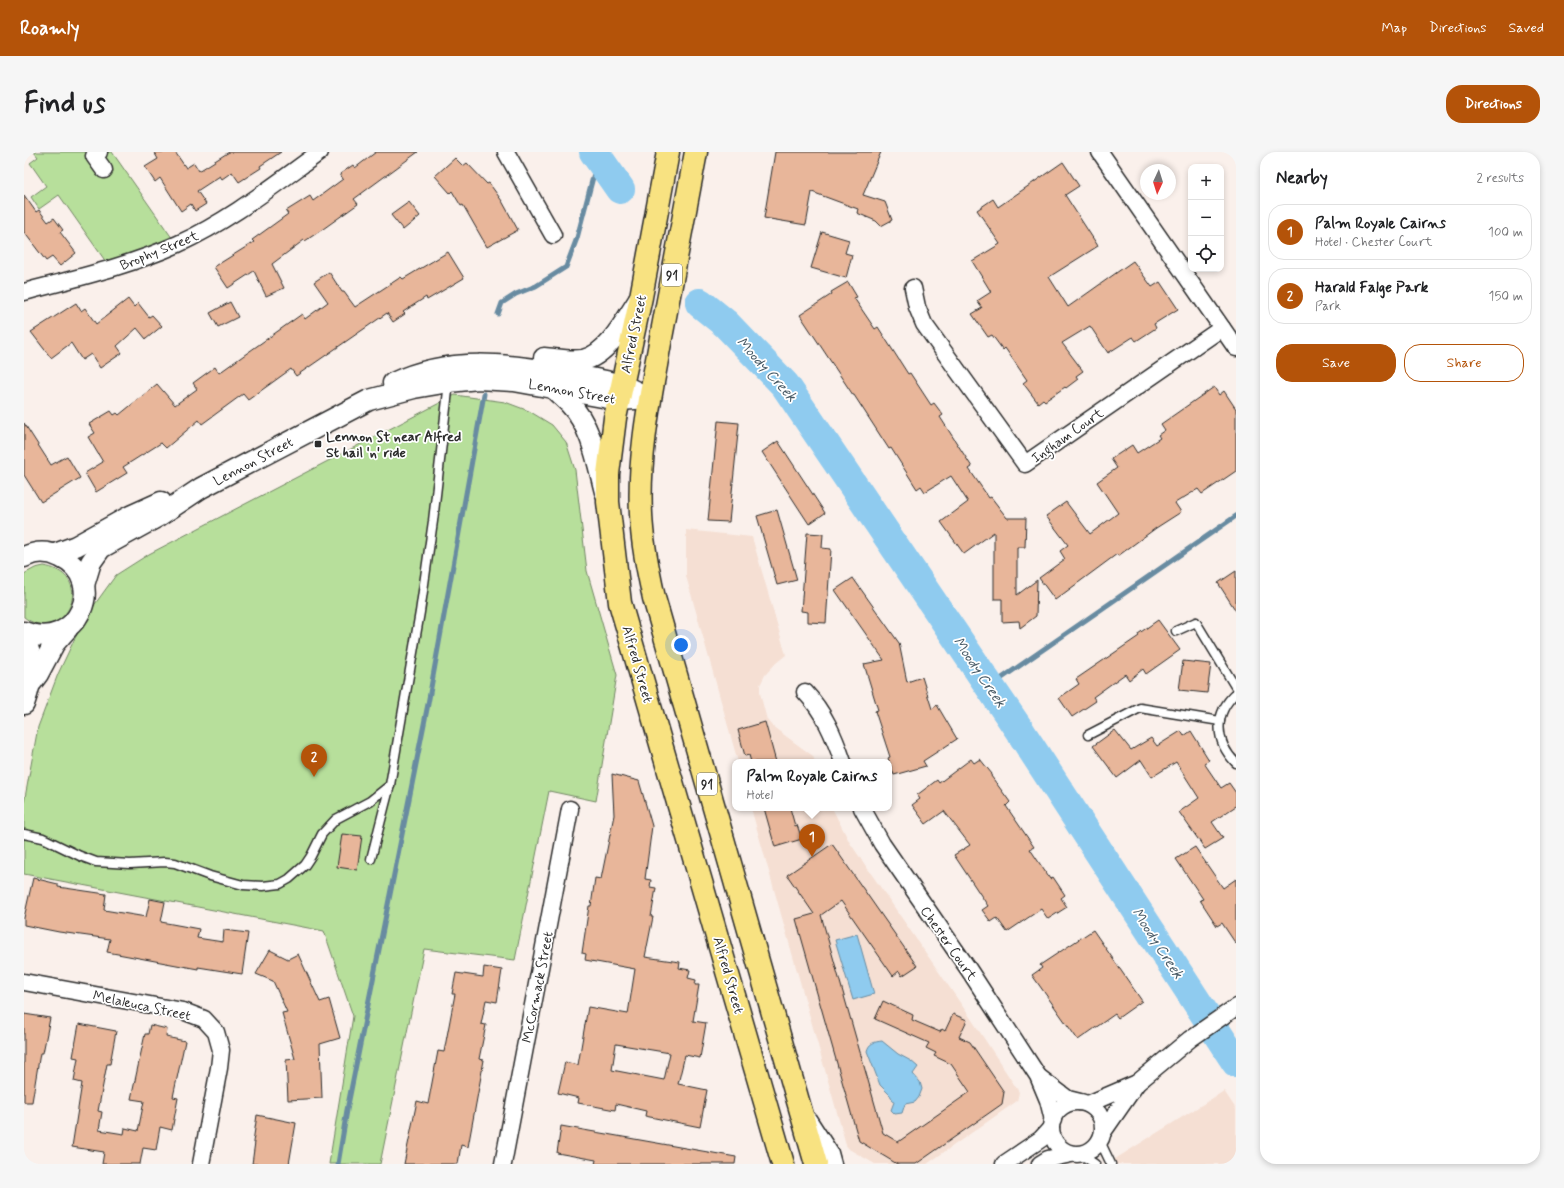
<!DOCTYPE html>
<html lang="en">
<head>
<meta charset="utf-8">
<style>
  :root { --surface:#fff; --page:#f6f6f6; --text:#202124; --muted:#757577; --line:#e0e0e0; --accent:#b45309 }
  body { margin:0; font-family:Mynerve,sans-serif; background:var(--page); color:var(--text) }
  .controls { position:absolute; right:12px; top:12px; display:grid; overflow:hidden; border-radius:8px; box-shadow:0 2px 6px #0003 }
  .controls button { width:36px; height:36px; display:grid; place-items:center; padding:0; border:0; border-bottom:1px solid var(--line); background:var(--surface); color:var(--text); font:20px sans-serif }
  .compass { position:absolute; left:1116px; top:12px; width:36px; height:36px; border-radius:50%; background:var(--surface); box-shadow:0 2px 6px #0003; rotate:184deg }
  .you { position:absolute; left:657px; top:493px; width:14px; height:14px; margin:-10px; border:3px solid #fff; border-radius:50%; background:#1a73e8; box-shadow:0 0 0 6px #1a73e833 }
  .badge { display:grid; place-items:center; width:26px; height:26px; border-radius:50%; background:var(--accent); color:#fff; font-size:13px; font-weight:700 }
  .pin { position:absolute; translate:-50% -33px; filter:drop-shadow(0 1px 2px #0008) }
  .pin::after { content:''; position:absolute; top:21px; width:14px; height:12px; background:inherit; clip-path:polygon(0 0,100% 0,50% 100%) }
  .popup { position:absolute; left:708px; top:607px; width:160px; height:52px; box-sizing:border-box; display:grid; place-content:center; border-radius:8px; background:var(--surface); filter:drop-shadow(0 1px 3px #0005); font-size:13px; white-space:nowrap; color:var(--muted) }
  .popup b { font-size:15px; color:var(--text) }
  .popup::after { content:''; position:absolute; left:50%; top:100%; margin-left:-8px; border:8px solid transparent; border-top-color:var(--surface) }
  .list { margin:0; padding:0; list-style:none }
  h2 { display:flex; justify-content:space-between; align-items:center; height:52px; margin:0; padding:0 16px; font-size:17px }
  h2 small { font-size:13px; font-weight:400; color:var(--muted) }
  .list li { display:grid; grid-template-columns:26px 1fr auto; gap:12px; align-items:center; box-sizing:border-box; height:56px; margin:0 8px 8px; padding:0 8px; border:1px solid var(--line); border-radius:16px }
  .list b { display:block; font-size:15px; white-space:nowrap }
  .list p { margin:0; font-size:13px; white-space:nowrap; color:var(--muted) }
  .list em { font-size:13px; font-style:normal; color:var(--muted) }
  .actions { display:flex; gap:8px; padding:12px 16px }
  .actions a { flex:1; padding:9px 0; border:1px solid var(--accent); border-radius:16px; text-align:center; font-size:14px; color:var(--accent) }
  .actions .main { background:var(--accent); color:#fff }
  .icon { flex:none; width:22px; height:22px; fill:none; stroke:currentColor; stroke-width:2; stroke-linecap:round; stroke-linejoin:round }
  .map { position:relative; flex:none; width:1212px; height:1012px; overflow:hidden; border-radius:16px }
  header { display:flex; align-items:center; gap:24px; box-sizing:border-box; height:56px; padding:0 20px; background:var(--accent); color:#fff }
  header strong { font-size:19px }
  nav { display:flex; gap:22px; margin-inline-start:auto; font-size:14px }
  .intro { display:flex; align-items:center; justify-content:space-between; box-sizing:border-box; height:96px; padding:0 24px }
  h1 { margin:0; font-size:28px }
  .button { padding:10px 18px; border-radius:16px; background:var(--accent); color:#fff; font-size:14px; font-weight:700 }
  main { display:flex; gap:24px; padding:0 24px }
  aside { flex:1; background:var(--surface); border-radius:16px; box-shadow:0 2px 6px #0003 }
  .map>svg:first-child { display:block }
  .built { fill:#f5dfd3 }
  .green { fill:#b7df9b; stroke:#718563 }
  .water { fill:#8fcbef; stroke:#678ba1 }
  .lines { fill:none; stroke-linecap:round; stroke-linejoin:round }
  .stream { stroke:#678ba1; stroke-width:5 }
  .river { stroke:#8fcbef; stroke-width:30 }
  .building { fill:#e8b69a; stroke:#2b2b2b; fill-rule:evenodd }
  .service-casing { stroke:#2b2b2b; stroke-width:11 }
  .minor-casing { stroke:#2b2b2b; stroke-width:19 }
  .tertiary-casing { stroke:#2b2b2b; stroke-width:23 }
  .primary-casing { stroke:#2b2b2b; stroke-width:25 }
  .service { stroke:#fff; stroke-width:8 }
  .minor { stroke:#fff; stroke-width:16 }
  .tertiary { stroke:#fff; stroke-width:20 }
  .primary { stroke:#f8e281; stroke-width:22 }
  .poi-dot { fill:#2b2b2b; stroke:#fff; stroke-width:1.5 }
  .labels { text-anchor:middle; stroke-width:3.5; stroke-linejoin:round; paint-order:stroke }
  .shield { fill:#fff; stroke:#6b6b6b; stroke-width:1 }
  .shield-label { font-size:13px; font-weight:bold; fill:#2b2b2b }
  .street-label { font-size:14px; fill:#2b2b2b; stroke:#fff }
  .poi-label { font-size:14px; font-weight:bold; fill:#2b2b2b; stroke:#fff; text-anchor:start }
  .water-label { font-size:15px; font-style:italic; fill:#495b66; stroke:#fff }
</style>
</head>
<body>
<header>
<strong>Roamly</strong>
<nav><a>Map</a><a>Directions</a><a>Saved</a></nav>
</header>
<div class="intro"><h1>Find us</h1><a class="button">Directions</a></div>
<main>
<div class="map">
<svg width="1212" height="1012" viewBox="0 0 1212 1012">
  <rect width="100%" height="100%" fill="#faf0eb"/>
  <filter id="ink" filterUnits="userSpaceOnUse"><feTurbulence type="fractalNoise" baseFrequency=".025" numOctaves="2"/><feDisplacementMap in="SourceGraphic" scale="8" xChannelSelector="R" yChannelSelector="G"/><feConvolveMatrix kernelMatrix="1 2 1 2 8 2 1 2 1" color-interpolation-filters="sRGB"/></filter>
  <g filter="url(#ink)">
    <g class="built">
      <polygon points="662,378 728,385 762,503 752,511 741,523 736,533 736,541 743,568 748,574 789,604 791,610 714,610 662,424"/>
      <polygon points="727,656 808,656 826,691 948,868 995,940 993,949 903,1012 851,1012 823,996"/>
      <polygon points="1200,939 1212,957 1212,1012 1083,1012"/>
    </g>
    <g class="green">
      <polygon points="10,0 88,0 153,93 87,117 35,43 15,57 7,45 22,34 6,11 14,5"/>
      <polygon points="431,243 481,250 505,259 528,273 542,290 551,318 563,419 593,523 572,649 525,639 491,808 400,797 356,1012 305,1012 329,864 300,779 0,722 0,651 14,575 34,522 51,486 71,452 92,423 125,402"/>
      <path d="M20,414C76,424 39,496 0,465V422L11,416Z"/>
    </g>
    <g class="water">
      <polygon points="833,782 850,842 829,848 811,788"/>
      <path d="M858,889L874,902L887,909L894,915L889,922L896,930L898,937L895,945L891,950L881,952L878,961L871,962L867,958L870,950L866,943L856,933L843,899C845,891 850,890 858,889Z"/>
    </g>
    <g class="lines">
      <g class="stream">
        <polyline points="474,162 478,151 492,142 512,134 542,115 553,86 574,6"/>
        <polyline points="965,535 1212,364"/>
        <polyline points="314,1012 323,958 404,552 460,242"/>
      </g>
      <g class="river">
        <polyline points="570,0 596,37"/>
        <polyline points="676,151 702,172 761,233 996,579 1212,910"/>
      </g>
    </g>
    <g class="building">
      <polygon points="130,0 151,0 162,16 170,11 175,19 205,0 257,0 236,14 237,16 215,30 208,20 198,27 196,24 173,39 182,52 171,59 167,52 157,59 136,26 131,30 121,15 134,7"/>
      <polygon points="352,0 394,0 330,47 334,52 299,77 281,89 280,88 248,112 260,136 242,144 230,119 204,136 190,115 230,90 228,88 264,62 262,59 286,44 289,49 319,27 316,22 329,13 331,16"/>
      <polygon points="751,0 857,0 839,43 861,50 868,68 857,74 852,69 833,61 834,57 788,40 782,73 740,66"/>
      <polygon points="431,6 439,14 443,11 463,32 465,31 478,49 494,78 463,95 439,53 437,54 428,39 426,41 411,24"/>
      <polygon points="1039,10 1055,34 1041,43 1074,94 1025,125 1044,155 1109,109 1128,135 1136,130 1154,157 1130,172 1132,176 1112,189 1109,185 1084,201 1066,174 1038,191 1059,219 1052,224 1054,227 1042,236 1041,235 1021,249 1019,247 1014,251 999,231 1003,228 981,196 979,198 968,183 964,185 948,162 958,156 953,149 967,140 948,109 976,92 953,58 969,47 974,55"/>
      <polygon points="0,43 12,60 15,58 24,70 30,66 39,78 36,80 52,101 36,114 28,105 22,109 0,80"/>
      <polygon points="385,50 396,64 379,78 367,63"/>
      <polygon points="798,80 825,88 821,101 828,103 822,126 787,116"/>
      <polygon points="424,100 440,126 403,148 402,145 379,160 381,162 369,170 363,161 272,224 267,217 224,248 219,242 178,272 175,268 142,296 137,291 99,315 103,321 72,340 61,321 79,310 64,285 71,281 65,272 87,259 90,263 93,261 95,263 133,232 151,253 173,237 169,231 191,215 195,221 278,162 281,167 304,150 290,130 305,120 318,140 320,140 331,155 377,125 379,127"/>
      <polygon points="824,130 833,145 830,146 851,177 854,175 884,222 886,221 907,253 910,251 919,263 916,265 948,315 945,317 965,346 967,345 983,366 1002,366 1001,395 993,395 993,443 1013,428 1012,464 996,476 995,469 978,470 978,447 970,447 970,380 940,402 917,370 944,350 927,324 901,340 897,334 893,337 867,296 865,297 830,243 829,243 776,163 808,142 807,140"/>
      <polygon points="104,147 110,155 114,151 125,165 128,163 138,174 122,187 113,176 93,194 98,201 76,216 67,202 58,208 47,191 27,206 7,180 52,151 57,159 61,156 72,172"/>
      <polygon points="206,150 214,165 194,175 186,161"/>
      <polygon points="1190,235 1195,243 1200,239 1212,257 1212,319 1178,342 1174,337 1151,351 1157,360 1132,376 1094,404 1093,402 1031,448 1015,426 1041,407 1036,399 1044,393 1022,364 1042,350 1066,382 1094,361 1073,330 1093,316 1087,307 1108,293 1113,301 1136,286 1134,283 1141,278 1137,272"/>
      <polygon points="694,269 715,271 705,370 684,369"/>
      <polygon points="0,271 27,313 43,304 56,326 17,350 0,323"/>
      <polygon points="754,289 801,361 785,372 738,300"/>
      <polygon points="753,358 773,428 753,433 733,364"/>
      <polygon points="783,381 799,382 798,396 807,397 802,471 784,470 784,460 777,459"/>
      <polygon points="1212,419 1212,459 1194,431"/>
      <polygon points="829,426 875,491 883,530 898,525 908,557 913,553 933,587 899,609 902,614 870,623 864,606 866,605 851,559 854,558 840,512 860,508 811,438"/>
      <polygon points="1134,468 1156,498 1122,522 1119,517 1105,528 1101,522 1069,545 1072,549 1048,565 1035,546 1055,532 1052,527 1115,484 1114,482"/>
      <polygon points="1159,509 1187,512 1183,541 1155,538"/>
      <polygon points="741,570 752,610 727,610 725,603 721,604 714,578"/>
      <polygon points="1091,578 1107,598 1127,586 1133,594 1157,579 1160,584 1167,579 1185,608 1180,611 1197,636 1205,631 1212,641 1212,654 1188,670 1199,686 1181,697 1155,660 1175,646 1152,610 1128,625 1117,608 1093,626 1069,594"/>
      <polygon points="947,607 950,611 956,607 968,622 967,624 986,650 982,654 1010,695 1006,697 1026,727 1029,725 1041,743 1037,746 1043,755 1024,767 1017,757 983,780 973,766 967,770 958,758 964,754 930,703 946,693 920,659 902,672 888,653 896,647 893,643 913,628 915,631"/>
      <path d="M588,622L615,629L628,674L621,727L627,728L626,735L632,736L627,765H629L621,805L656,810L655,816L666,818L664,826L672,828L671,833H675L669,869L682,871L676,906L661,903L654,932L683,938L676,975L621,964L622,959L592,952L591,958L554,951L555,946L534,941L541,910L554,913L564,855L604,862L611,817L561,808L562,802L558,801L565,754H567L571,726L577,727L590,663ZM592,892L646,901L640,928L588,918Z"/>
      <polygon points="740,656 766,656 771,674 773,673 778,687 751,695"/>
      <polygon points="318,682 338,684 333,718 313,715"/>
      <polygon points="808,692 893,814 878,824 875,819 869,824 817,749 797,763 859,981 874,990 946,940 927,912 910,904 912,901 902,896 905,891 851,867 859,849 889,863 888,868 916,880 918,877 921,879 929,862 943,868 935,885 946,890 980,940 978,952 892,1012 873,1012 835,989 772,767 790,762 763,723"/>
      <polygon points="1171,695 1199,736 1212,727 1212,792 1198,771 1193,774 1176,748 1179,747 1152,707"/>
      <polygon points="9,726 34,732 34,735 82,742 80,758 122,765 126,747 141,750 137,770 175,777 173,786 199,790 200,778 224,781 218,822 174,815 174,817 83,800 86,787 35,780 0,773 0,766"/>
      <polygon points="1069,778 1118,849 1094,866 1091,862 1054,888 1008,823 1018,816 1016,813"/>
      <polygon points="246,798 264,807 274,802 296,850 305,847 316,886 296,892 298,946 264,948 262,908 271,907 258,861 263,860 249,829 232,822"/>
      <polygon points="460,815 478,818 473,850 462,848 457,872 462,873 455,907 460,908 444,995 437,993 434,1012 380,1012 393,949 404,952 414,899 420,900 431,842 428,842 432,821 459,825"/>
      <polygon points="0,862 26,866 19,901 16,901 8,950 0,950"/>
      <polygon points="55,872 92,879 86,912 83,912 74,959 78,960 75,978 100,982 101,976 114,979 120,949 107,947 121,882 124,882 126,873 143,877 142,885 161,889 149,945 154,946 148,978 136,975 132,998 119,996 116,1012 78,1012 80,1000 48,995 58,931 50,929 54,906 49,905"/>
      <polygon points="233,963 272,971 265,1012 228,1012 231,990 229,990"/>
      <polygon points="537,974 712,1005 711,1012 571,1012 572,1008 533,1001"/>
    </g>
    <g class="lines">
      <g class="service-casing">
        <g id="service">
          <polyline points="1152,479 1172,470 1212,536"/>
          <path d="M1212,541C1189,562 1191,590 1212,611"/>
          <polyline points="1064,583 1116,556 1196,569"/>
          <polyline points="0,682 19,686 56,704 72,710 106,712 141,710 151,711 186,724 219,733 239,734 256,732 265,727 281,713 287,704 298,682 312,667 346,649 366,633 396,460 409,369 425,230"/>
          <polyline points="347,707 366,633"/>
          <polyline points="1076,989 1087,1012"/>
          <polyline points="1056,1002 1071,1012"/>
        </g>
      </g>
      <g class="minor-casing">
        <g id="minor">
          <polyline points="75,0 70,4 80,18"/>
          <polyline points="482,0 529,83"/>
          <polyline points="1076,0 1212,196"/>
          <polyline points="889,136 893,155 900,172 1001,312 1198,176"/>
          <path d="M0,140C52,126 105,114 154,92C205,69 250,33 296,0"/>
          <path d="M781,540C800,560 810,584 819,610"/>
          <polyline points="838,656 858,692 945,818 1014,924 1024,948 1029,968"/>
          <polyline points="0,830 159,859 180,867 192,880 197,898 195,916 177,1012"/>
          <polyline points="1015,925 1044,947 1056,950"/>
          <circle cx="1053" cy="976" r="26"/>
          <polyline points="1064,952 1113,931 1166,887 1212,855"/>
          <polyline points="784,967 806,1001 809,1012"/>
          <polyline points="1079,980 1113,931"/>
          <polyline points="479,1012 546,657"/>
          <polyline points="980,1012 1017,987 1027,976"/>
          <polyline points="1016,1012 1024,1007 1047,1002"/>
        </g>
      </g>
      <g class="tertiary-casing">
        <g id="tertiary">
          <path d="M520,206C533,207 546,210 559,208C584,203 603,166 616,146"/>
          <path d="M369,231C424,204 485,212 543,222C567,226 591,229 613,240"/>
          <path d="M529,236C534,241 540,246 545,251C568,275 573,309 581,340"/>
          <polyline points="31,402 52,394 106,364 137,350"/>
          <path d="M0,405C12,399 24,399 36,405C86,428 53,501 0,480"/>
          <polyline points="60,433 67,410 77,396 135,364 177,336 345,248 390,236 425,230 454,227 490,229 595,248 626,246"/>
          <path d="M0,485C12,511 9,526 0,552"/>
          <polyline points="8,530 14,522 30,492 44,476"/>
        </g>
      </g>
      <g class="primary-casing">
        <g id="primary">
          <polyline points="644,0 617,145 591,266 584,322 584,350 596,451 759,1012"/>
          <path d="M672,0C660,64 648,127 636,191C626,247 614,305 617,362C618,391 624,419 630,446L792,1012"/>
        </g>
      </g>
      <use href="#service" class="service"/>
      <use href="#minor" class="minor"/>
      <use href="#tertiary" class="tertiary"/>
      <use href="#primary" class="primary"/>
    </g>
  </g>
  <rect class="poi-dot" x="290" y="288" width="8" height="8" rx="2"/>
  <g class="labels">
    <g class="shield">
      <rect x="638" y="112" width="20" height="22" rx="3"/>
      <rect x="673" y="621" width="20" height="22" rx="3"/>
    </g>
    <g class="shield-label">
      <text x="648" y="128">91</text>
      <text x="683" y="637">91</text>
    </g>
    <g class="street-label">
      <text transform="translate(135 98) rotate(-22)" y="5">Brophy Street</text>
      <text transform="translate(609 182) rotate(-78)" y="5">Alfred Street</text>
      <text transform="translate(548 239) rotate(10)" y="5">Lennon Street</text>
      <text transform="translate(1043 283) rotate(-35)" y="5">Ingham Court</text>
      <text transform="translate(229 309) rotate(-28)" y="5">Lennon Street</text>
      <text transform="translate(614 512) rotate(74)" y="5">Alfred Street</text>
      <text transform="translate(925 791) rotate(55)" y="5">Chester Court</text>
      <text transform="translate(705 823) rotate(74)" y="5">Alfred Street</text>
      <text transform="translate(513 835) rotate(-79)" y="5">McCormack Street</text>
      <text transform="translate(118 853) rotate(12)" y="5">Melaleuca Street</text>
    </g>
    <g class="poi-label">
      <text x="302" y="289">Lennon St near Alfred<tspan x="302" dy="16">St hail 'n' ride</tspan></text>
    </g>
    <g class="water-label">
      <text transform="translate(743 217) rotate(48)" y="5">Moody Creek</text>
      <text transform="translate(956 520) rotate(56)" y="5">Moody Creek</text>
      <text transform="translate(1134 791) rotate(57)" y="5">Moody Creek</text>
    </g>
  </g>
</svg>
<div class="controls">
<button>+</button>
<button>−</button>
<button><svg class="icon" aria-label="locate" viewBox="0 0 24 24"><circle cx="12" cy="12" r="6"/><path d="M12 2v4M12 18v4M2 12h4M18 12h4"/></svg></button>
</div>
<svg class="compass" viewBox="-18 -18 36 36"><path d="M0-13l5 13h-10z" fill="#e53935"/><path d="M0 13l5-13h-10z" fill="#757577"/></svg>
<div class="you"></div>
<div class="pin badge" style="left:788px;top:705px">1</div>
<div class="popup"><b>Palm Royale Cairns</b>Hotel</div>
<div class="pin badge" style="left:290px;top:625px">2</div>
</div>
<aside>
<h2>Nearby<small>2 results</small></h2>
<ul class="list">
<li><span class="badge">1</span><div><b>Palm Royale Cairns</b><p>Hotel · Chester Court</p></div><em>100 m</em></li>
<li><span class="badge">2</span><div><b>Harald Falge Park</b><p>Park</p></div><em>150 m</em></li>
</ul>
<div class="actions"><a class="main">Save</a><a>Share</a></div>
</aside>
</main>
</body>
</html>
